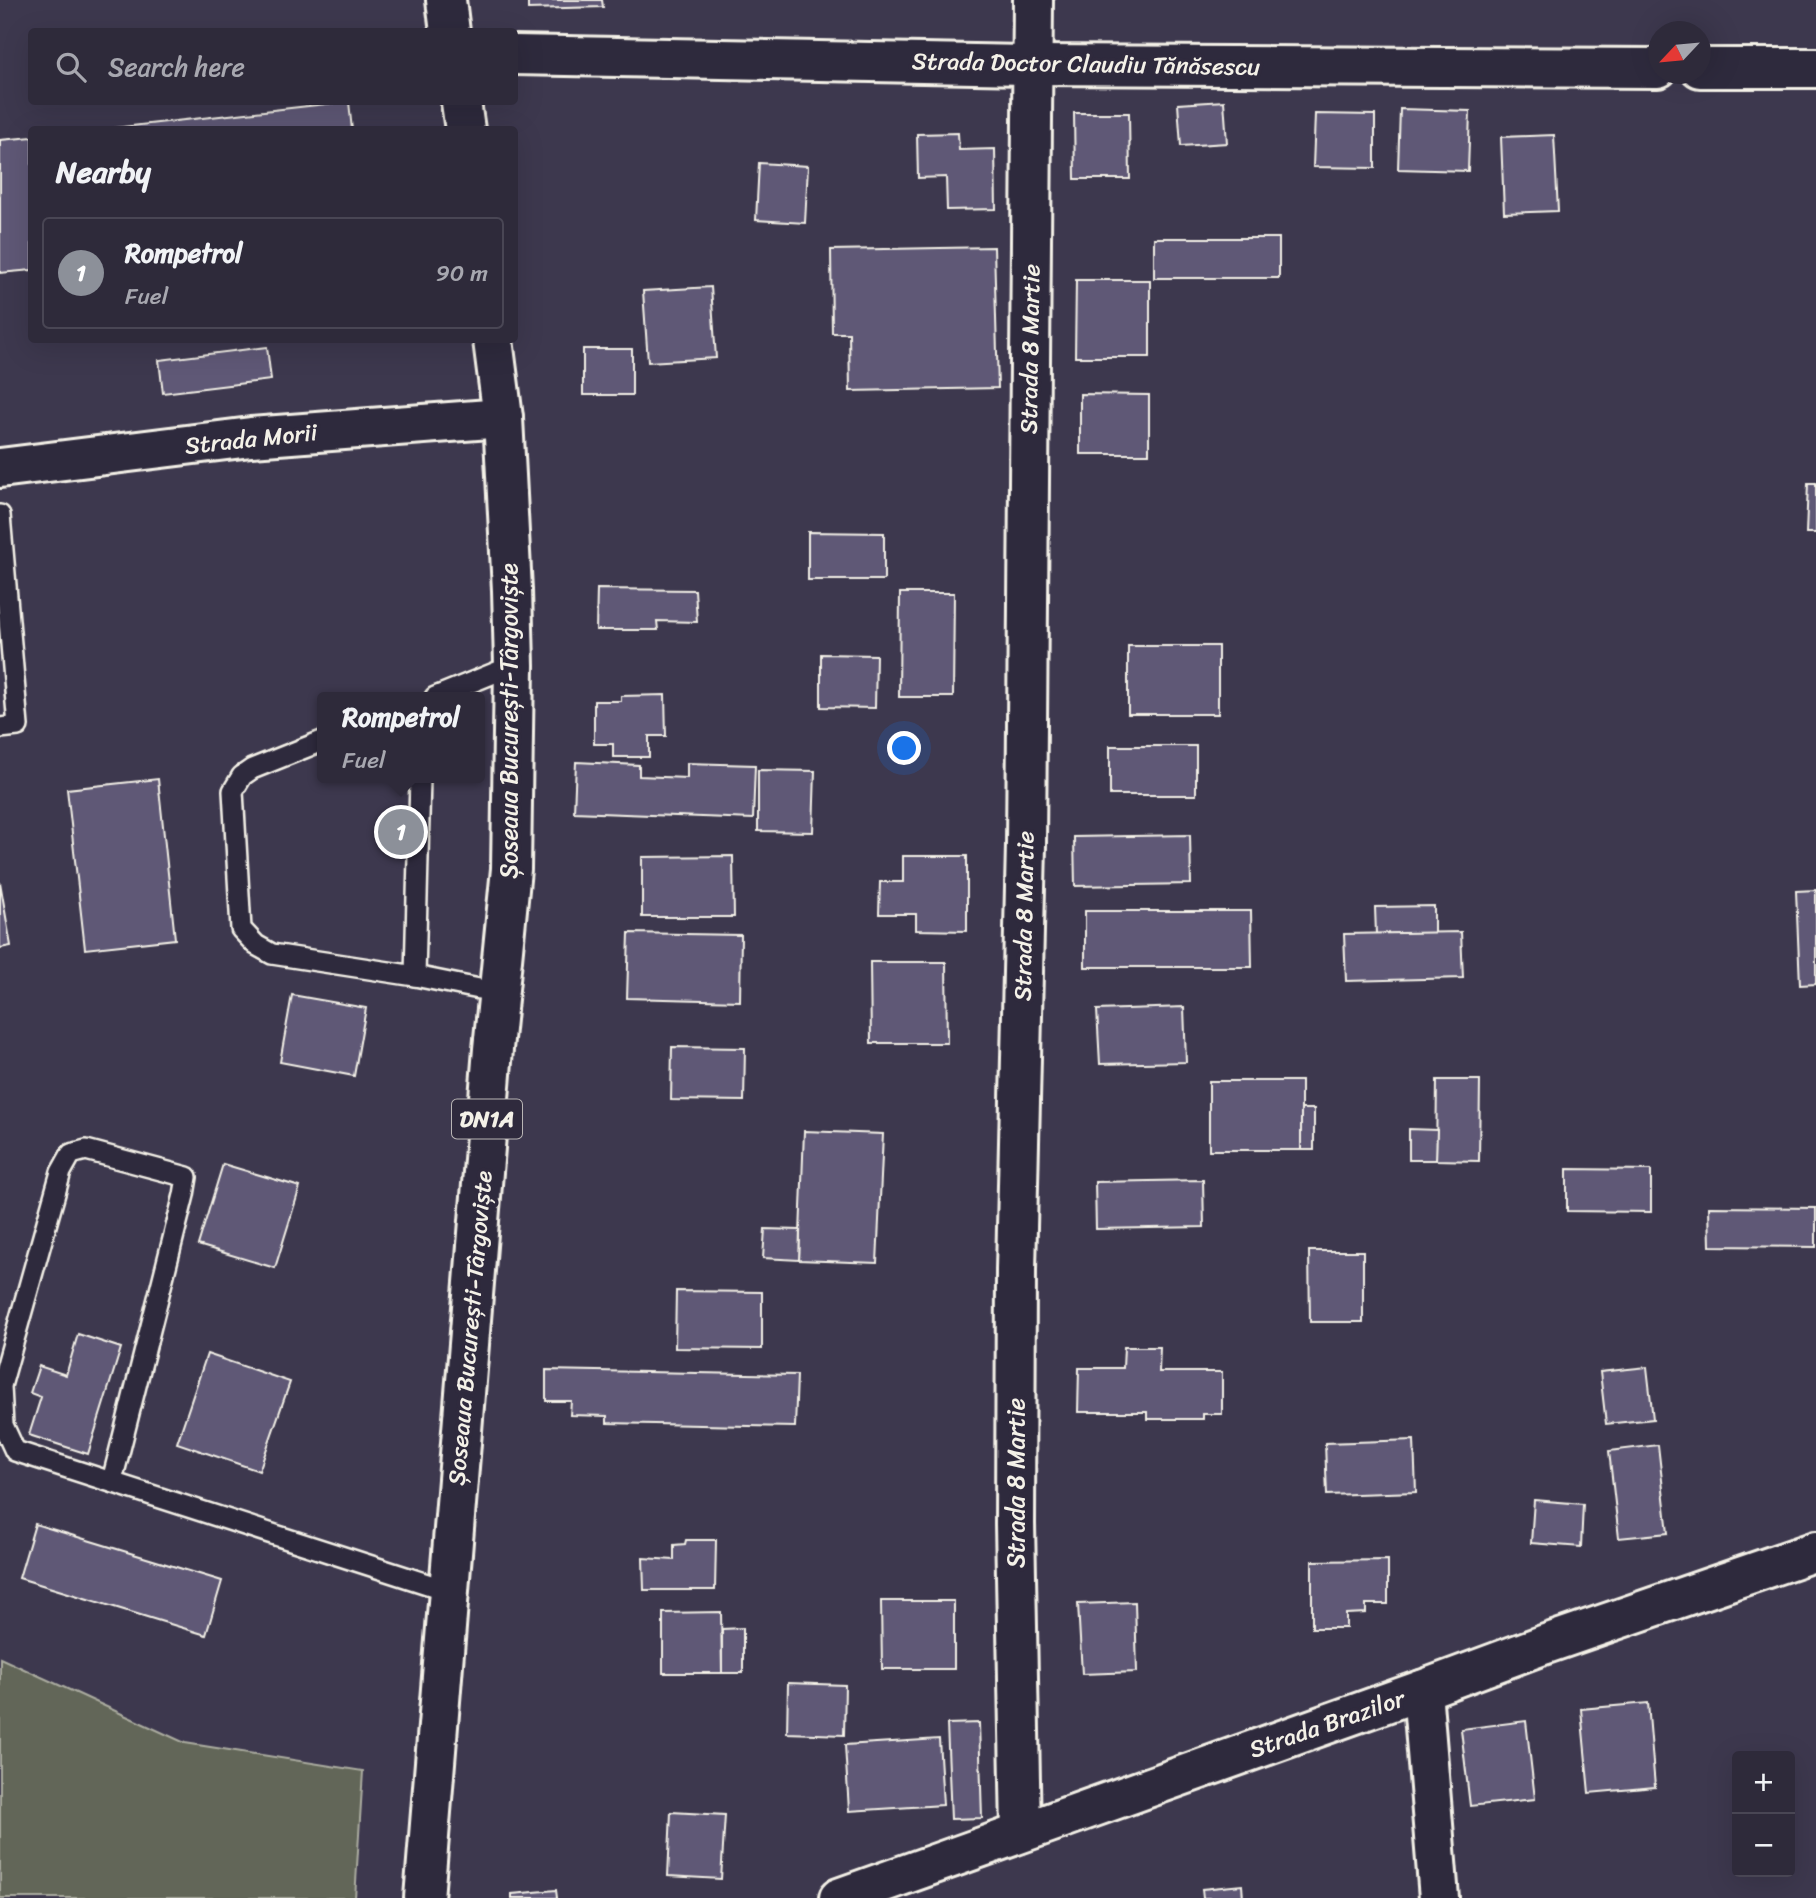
<!DOCTYPE html>
<html lang="en">
<head>
<meta charset="utf-8">
<style>
  :root { --surface:#2e2a3a; --page:#363242; --text:#f1f3f6; --muted:#a7a7af; --line:#494654; --accent:#8c9099 }
  body { margin:0; font-family:Sriracha,sans-serif; background:var(--page); color:var(--text) }
  .controls { position:absolute; right:21px; bottom:21px; display:grid; overflow:hidden; border-radius:7px; box-shadow:0 7px 28px #0002 }
  .controls button { width:63px; height:63px; display:grid; place-items:center; padding:0; border:0; border-bottom:2px solid var(--line); background:var(--surface); color:var(--text); font:35px sans-serif }
  .compass { position:absolute; left:1648px; top:21px; width:63px; height:63px; border-radius:50%; background:var(--surface); box-shadow:0 7px 28px #0002; rotate:244deg }
  .you { position:absolute; left:905px; top:749px; width:24px; height:24px; margin:-18px; border:5px solid #fff; border-radius:50%; background:#1a73e8; box-shadow:0 0 0 10px #1a73e833 }
  .badge { display:grid; place-items:center; width:46px; height:46px; border-radius:50%; background:var(--accent); color:#fff; font-size:23px; font-weight:700 }
  .pin { position:absolute; translate:-50% -50%; border:4px solid #fff; box-shadow:0 2px 7px #0006 }
  .popup { position:absolute; left:317px; top:692px; width:168px; height:91px; box-sizing:border-box; display:grid; place-content:center; border-radius:7px; background:var(--surface); filter:drop-shadow(0 2px 5px #0005); font-size:23px; white-space:nowrap; color:var(--muted) }
  .popup b { font-size:26px; color:var(--text) }
  .popup::after { content:''; position:absolute; left:50%; top:100%; margin-left:-14px; border:14px solid transparent; border-top-color:var(--surface) }
  .list { margin:0; padding:0; list-style:none }
  h2 { display:flex; justify-content:space-between; align-items:center; height:91px; margin:0; padding:0 28px; font-size:30px }
  h2 small { font-size:23px; font-weight:400; color:var(--muted) }
  .list li { display:grid; grid-template-columns:46px 1fr auto; gap:21px; align-items:center; box-sizing:border-box; height:112px; margin:0 14px 14px; padding:0 14px; border:2px solid var(--line); border-radius:7px }
  .list b { display:block; font-size:26px; white-space:nowrap }
  .list p { margin:0; font-size:23px; white-space:nowrap; color:var(--muted) }
  .list em { font-size:23px; font-style:normal; color:var(--muted) }
  .icon { flex:none; width:38px; height:38px; fill:none; stroke:currentColor; stroke-width:2; stroke-linecap:round; stroke-linejoin:round }
  .map { position:relative; flex:none; width:1816px; height:1898px; overflow:hidden }
  .search { position:absolute; background:var(--surface); box-shadow:0 7px 28px #0002; left:28px; top:28px; width:490px; height:77px; display:flex; align-items:center; gap:18px; box-sizing:border-box; padding:0 24px; border-radius:7px; color:var(--muted); font-size:26px }
  .panel { position:absolute; background:var(--surface); box-shadow:0 7px 28px #0002; left:28px; top:126px; width:490px; height:217px; border-radius:7px }
  .map>svg:first-child { display:block }
  .green { fill:#626658; stroke:#abaca0; stroke-width:2 }
  .building { fill:#5e5976; stroke:#f4f1e8; stroke-width:2 }
  .lines { fill:none; stroke-linecap:round; stroke-linejoin:round }
  .service-casing { stroke:#f4f1e8; stroke-width:24 }
  .minor-casing { stroke:#f4f1e8; stroke-width:44 }
  .primary-casing { stroke:#f4f1e8; stroke-width:44 }
  .service { stroke:#2f2a3d; stroke-width:19 }
  .minor { stroke:#2f2a3d; stroke-width:38 }
  .primary { stroke:#2f2a3d; stroke-width:38 }
  .labels { text-anchor:middle; stroke-width:7; stroke-linejoin:round; paint-order:stroke }
  .shield { fill:#2f2a3d; stroke:#b9b5b5; stroke-width:2 }
  .shield-label { font-size:23px; font-weight:bold; fill:#f4f1e8 }
  .street-label { font-size:24px; fill:#f4f1e8; stroke:#2f2a3d }
</style>
</head>
<body>
<div class="map">
<svg width="1816" height="1898" viewBox="0 0 1816 1898">
  <rect width="100%" height="100%" fill="#3d384e"/>
  <filter id="ink" filterUnits="userSpaceOnUse"><feTurbulence type="fractalNoise" baseFrequency=".0143" numOctaves="2"/><feDisplacementMap in="SourceGraphic" scale="14" xChannelSelector="R" yChannelSelector="G"/><feConvolveMatrix kernelMatrix="1 2 1 2 8 2 1 2 1" color-interpolation-filters="sRGB"/></filter>
  <g filter="url(#ink)">
    <polygon class="green" points="0,1658 185,1743 363,1771 355,1898 0,1898"/>
    <g class="building">
      <polygon points="528,0 602,0 603,7 528,9"/>
      <polygon points="1224,101 1227,143 1181,146 1178,104"/>
      <polygon points="349,102 352,130 96,130 344,102"/>
      <polygon points="1400,109 1470,111 1468,171 1398,169"/>
      <polygon points="1074,113 1129,113 1130,179 1075,179"/>
      <polygon points="1315,114 1375,115 1375,168 1313,167"/>
      <polygon points="958,133 959,150 995,149 996,209 947,210 946,177 918,178 917,134"/>
      <polygon points="1554,135 1558,211 1504,213 1501,137"/>
      <polygon points="32,137 32,270 0,273 0,140"/>
      <polygon points="759,163 808,166 805,223 756,220"/>
      <rect x="1154" y="238" width="125" height="40"/>
      <polygon points="994,247 998,388 850,391 849,333 832,333 831,250"/>
      <polygon points="1076,280 1150,280 1150,357 1075,357"/>
      <polygon points="711,287 716,358 648,362 643,291"/>
      <polygon points="267,347 271,380 163,393 159,360"/>
      <rect x="583" y="349" width="49" height="46"/>
      <polygon points="1080,394 1149,395 1149,454 1080,454"/>
      <polygon points="1808,483 1816,483 1816,533 1806,533"/>
      <polygon points="808,532 884,533 884,580 808,580"/>
      <polygon points="597,589 695,590 697,622 657,621 658,630 596,630"/>
      <polygon points="900,593 954,593 953,697 899,697"/>
      <rect x="1128" y="646" width="90" height="68"/>
      <polygon points="821,654 876,655 875,708 821,707"/>
      <polygon points="665,695 666,736 649,736 649,757 613,757 613,744 594,744 594,701 621,701 621,696"/>
      <rect x="1110" y="746" width="86" height="49"/>
      <polygon points="576,762 639,765 639,776 687,778 687,763 755,765 753,819 574,812"/>
      <polygon points="758,770 815,771 813,832 758,831"/>
      <polygon points="158,779 175,939 85,949 67,789"/>
      <polygon points="1190,835 1191,884 1075,886 1074,837"/>
      <polygon points="733,856 734,917 642,917 642,857"/>
      <polygon points="903,856 967,856 967,931 916,930 916,914 879,914 880,882 903,882"/>
      <polygon points="0,882 11,946 0,948"/>
      <polygon points="1816,890 1816,984 1800,985 1796,891"/>
      <polygon points="1434,906 1434,933 1376,934 1375,907"/>
      <polygon points="1085,911 1251,911 1252,967 1085,967"/>
      <polygon points="1461,932 1463,978 1346,981 1344,934"/>
      <polygon points="629,933 741,935 740,1001 627,998"/>
      <polygon points="870,962 946,962 947,1043 871,1043"/>
      <polygon points="292,995 366,1008 354,1076 280,1062"/>
      <polygon points="1184,1007 1186,1062 1100,1064 1097,1010"/>
      <polygon points="672,1047 745,1048 744,1101 671,1100"/>
      <polygon points="1437,1080 1480,1080 1479,1161 1436,1160"/>
      <rect x="1209" y="1081" width="92" height="69"/>
      <rect x="1301" y="1109" width="13" height="41"/>
      <polygon points="1409,1129 1437,1130 1436,1160 1409,1160"/>
      <polygon points="804,1131 883,1134 877,1263 799,1260"/>
      <polygon points="223,1164 300,1187 275,1268 198,1245"/>
      <polygon points="1567,1169 1651,1170 1651,1212 1567,1211"/>
      <polygon points="1203,1180 1204,1227 1096,1229 1095,1182"/>
      <polygon points="1709,1207 1816,1208 1816,1247 1710,1246"/>
      <polygon points="765,1229 800,1230 799,1260 763,1258"/>
      <polygon points="1309,1251 1363,1251 1363,1322 1310,1322"/>
      <polygon points="676,1291 762,1292 762,1349 675,1348"/>
      <polygon points="78,1334 121,1348 88,1454 29,1435 41,1397 30,1393 39,1366 66,1375"/>
      <polygon points="1124,1347 1160,1347 1159,1372 1222,1372 1222,1414 1203,1414 1203,1419 1147,1419 1147,1412 1078,1412 1079,1368 1123,1368"/>
      <polygon points="207,1354 290,1382 259,1471 177,1443"/>
      <polygon points="1647,1367 1653,1419 1606,1424 1600,1372"/>
      <polygon points="546,1370 797,1375 795,1427 607,1423 607,1416 570,1415 571,1401 546,1401"/>
      <polygon points="1414,1440 1416,1492 1327,1495 1325,1443"/>
      <polygon points="1658,1445 1668,1533 1619,1538 1609,1451"/>
      <polygon points="1534,1500 1583,1504 1581,1547 1531,1543"/>
      <polygon points="35,1524 222,1581 206,1635 19,1578"/>
      <polygon points="686,1540 716,1540 715,1590 644,1590 643,1558 674,1560 674,1545 685,1544"/>
      <polygon points="1388,1560 1388,1604 1366,1604 1366,1613 1346,1614 1346,1628 1312,1628 1312,1561"/>
      <polygon points="881,1601 954,1601 954,1669 882,1669"/>
      <polygon points="1135,1602 1137,1672 1082,1674 1078,1604"/>
      <polygon points="721,1612 722,1673 663,1673 663,1613"/>
      <polygon points="743,1628 743,1673 722,1673 722,1629"/>
      <polygon points="788,1683 845,1685 844,1735 787,1733"/>
      <polygon points="1648,1703 1655,1787 1589,1793 1581,1709"/>
      <polygon points="1526,1721 1535,1799 1470,1806 1461,1729"/>
      <polygon points="979,1723 982,1818 951,1819 947,1724"/>
      <polygon points="939,1739 943,1805 849,1811 845,1745"/>
      <polygon points="671,1812 725,1815 721,1879 668,1876"/>
      <polygon points="1242,1885 1243,1898 1203,1898 1202,1889"/>
      <polygon points="556,1890 557,1898 512,1898 512,1894"/>
    </g>
    <g class="lines">
      <g class="service-casing">
        <g id="service">
          <polyline points="0,515 18,726 0,728"/>
          <polyline points="435,697 514,665"/>
          <polyline points="322,741 252,769 242,776 233,791 241,929 256,945 272,954 415,976 499,993"/>
          <polyline points="415,976 420,778"/>
          <polyline points="112,1481 184,1195 187,1177 86,1150 71,1154 61,1172 1,1386 3,1425 15,1451 449,1591"/>
        </g>
      </g>
      <g class="minor-casing">
        <g id="minor">
          <polyline points="514,55 1032,65 1658,68"/>
          <polyline points="1700,68 1816,68"/>
          <polyline points="0,468 251,437 503,418"/>
          <polyline points="1422,1690 1439,1898"/>
          <polyline points="1021,1832 1015,1524 1016,1270 1026,845 1033,0"/>
          <polyline points="839,1898 1422,1690 1543,1645 1816,1551"/>
        </g>
      </g>
      <g class="primary-casing">
        <g id="primary">
          <polyline points="446,0 450,32"/>
          <polyline points="461,102 465,130"/>
          <polyline points="424,1898 493,1049 511,869 514,665 512,590 503,418 493,340"/>
        </g>
      </g>
      <use href="#service" class="service"/>
      <use href="#minor" class="minor"/>
      <use href="#primary" class="primary"/>
    </g>
  </g>
  <g class="labels">
    <rect class="shield" x="452" y="1099.5" width="70" height="39" rx="5"/>
    <g class="shield-label">
      <text x="487" y="1127">DN1A</text>
    </g>
    <g class="street-label">
      <text transform="translate(1086 64) rotate(1)" y="8">Strada Doctor Claudiu Tănăsescu</text>
      <text transform="translate(1030 349) rotate(-89)" y="8">Strada 8 Martie</text>
      <text transform="translate(251 439) rotate(-6)" y="8">Strada Morii</text>
      <text transform="translate(509 721) rotate(-90)" y="8">Șoseaua București-Târgoviște</text>
      <text transform="translate(1024 916) rotate(-89)" y="8">Strada 8 Martie</text>
      <text transform="translate(470 1328) rotate(-85)" y="8">Șoseaua București-Târgoviște</text>
      <text transform="translate(1016 1483) rotate(-90)" y="8">Strada 8 Martie</text>
      <text transform="translate(1327 1724) rotate(-19)" y="8">Strada Brazilor</text>
    </g>
  </g>
</svg>
<div class="controls">
<button>+</button>
<button>−</button>
</div>
<svg class="compass" viewBox="-18 -18 36 36"><path d="M0-13l5 13h-10z" fill="#e53935"/><path d="M0 13l5-13h-10z" fill="#a7a7af"/></svg>
<div class="you"></div>
<div class="pin badge" style="left:401px;top:832px">1</div>
<div class="popup"><b>Rompetrol</b>Fuel</div>
<div class="search"><svg class="icon" aria-label="search" viewBox="0 0 24 24"><circle cx="10" cy="10" r="6"/><path d="M15 15l6 6"/></svg>Search here</div>
<section class="panel">
<h2>Nearby<small></small></h2>
<ul class="list">
<li><span class="badge">1</span><div><b>Rompetrol</b><p>Fuel</p></div><em>90 m</em></li>
</ul>
</section>
</div>
</body>
</html>
